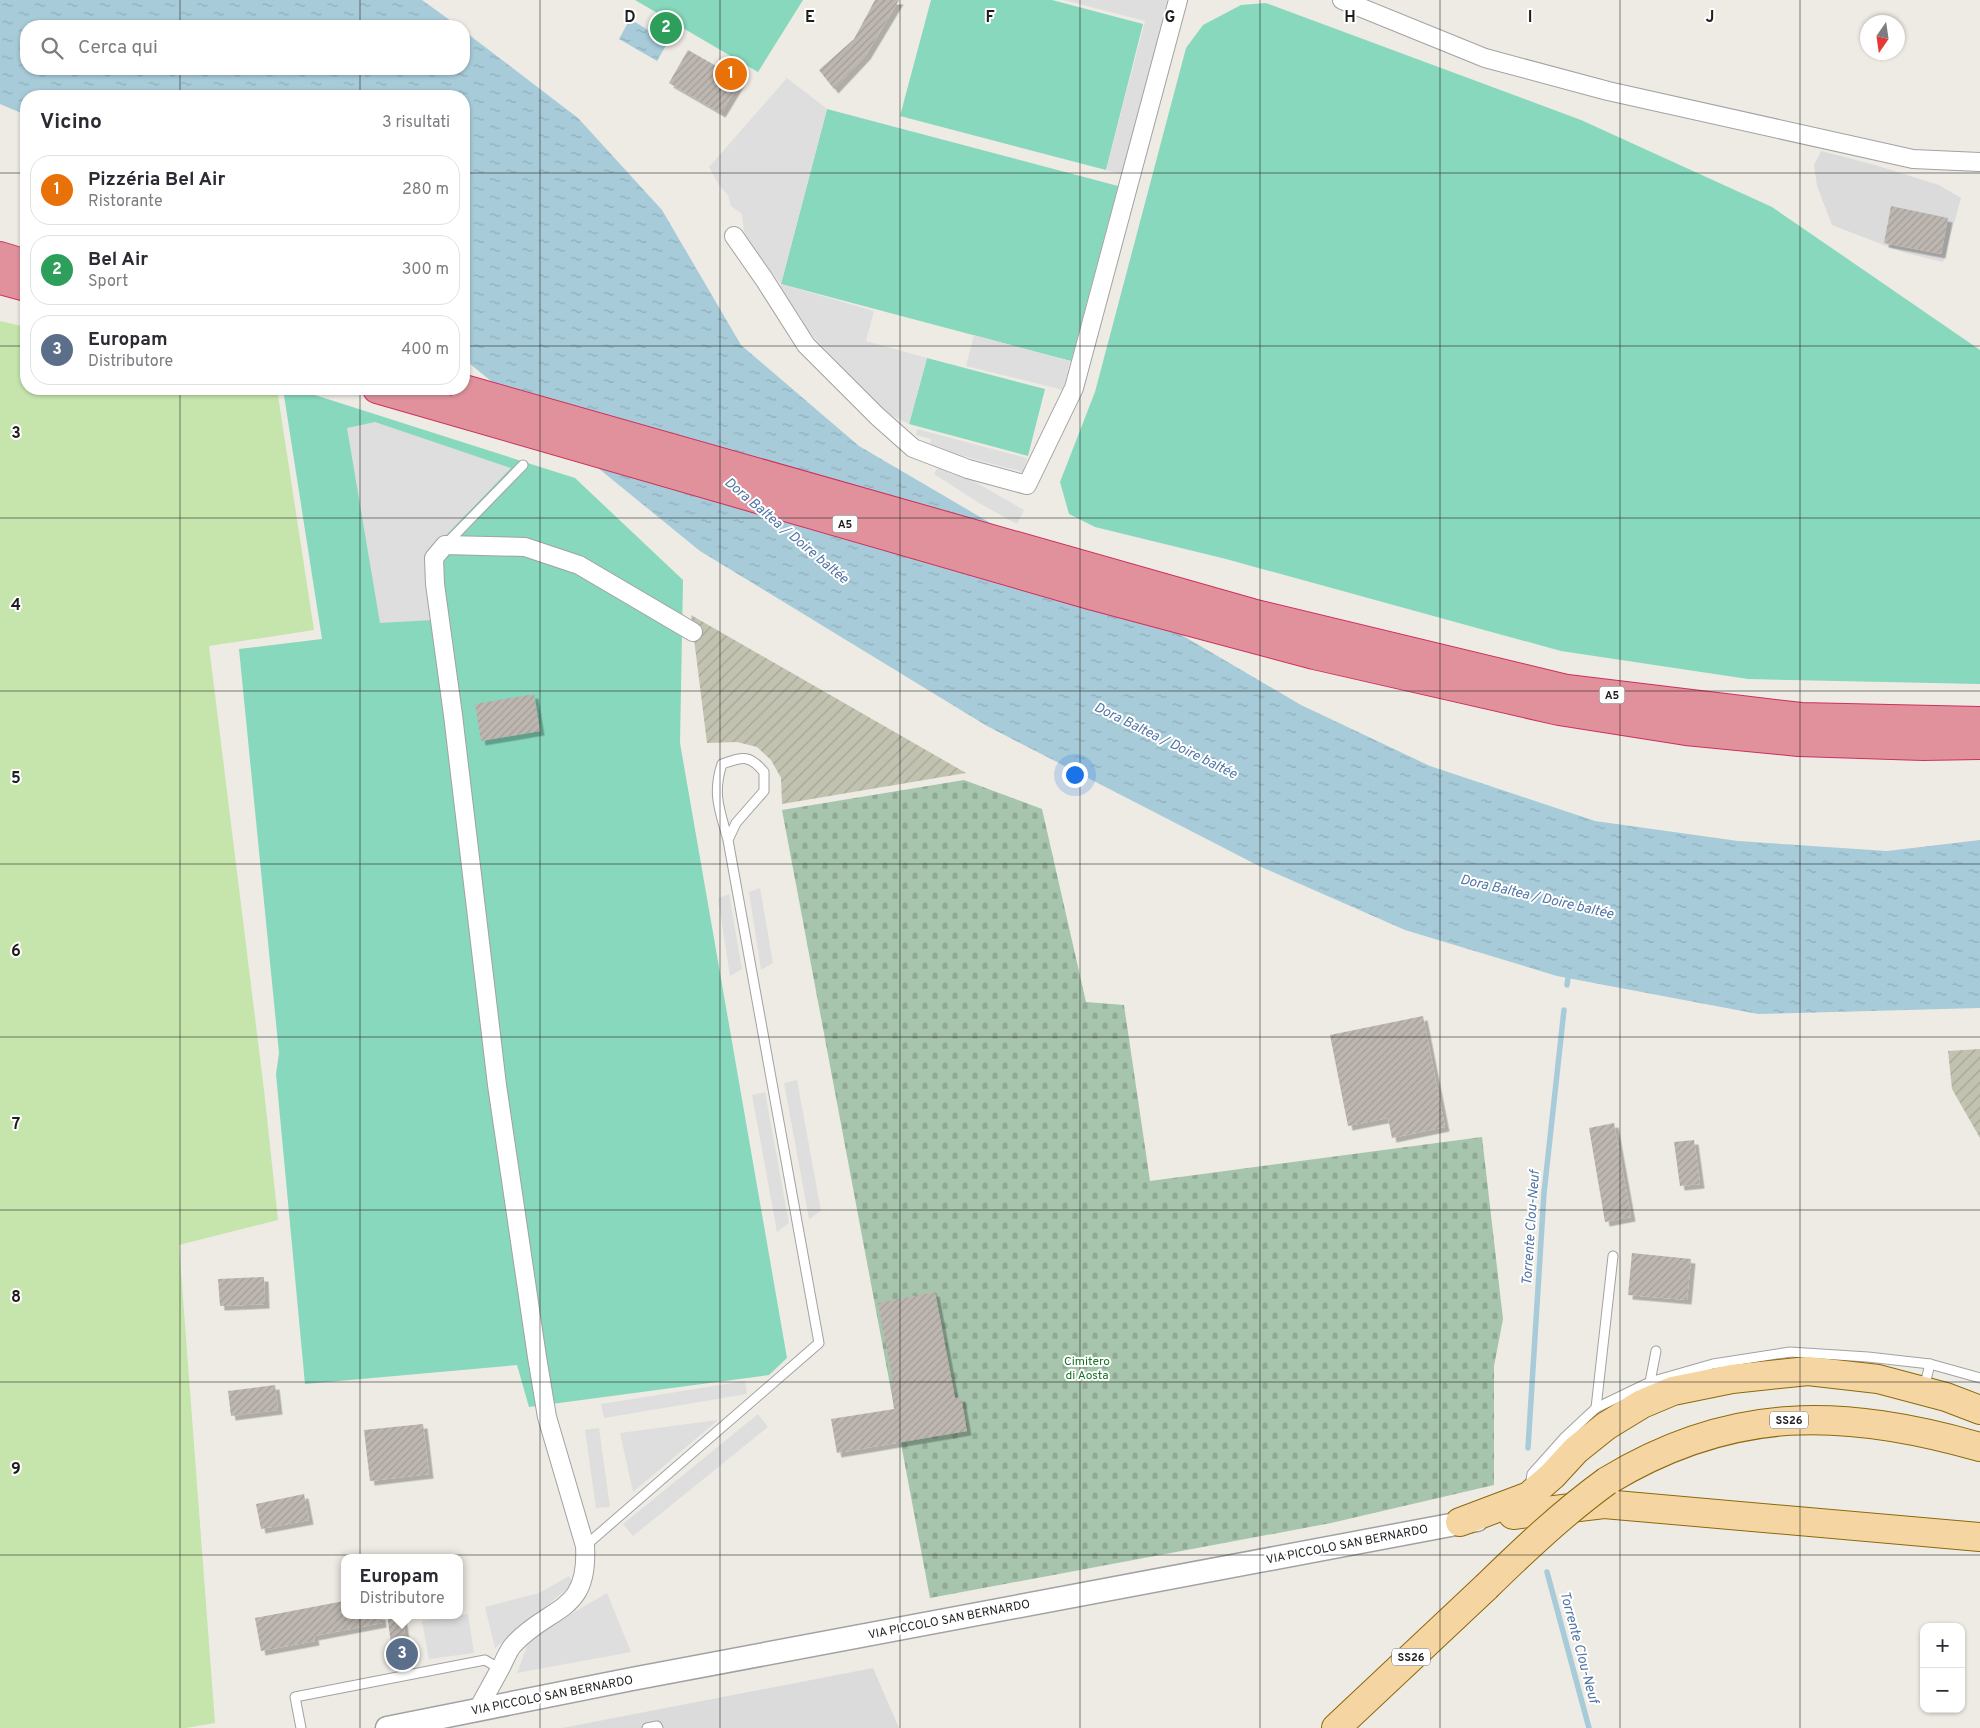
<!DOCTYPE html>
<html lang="it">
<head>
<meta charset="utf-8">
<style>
  :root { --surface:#fff; --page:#f2f2f3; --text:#2b2b33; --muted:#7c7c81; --line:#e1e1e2; --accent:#7c3aed }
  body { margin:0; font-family:Overpass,sans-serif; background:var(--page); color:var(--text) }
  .controls { position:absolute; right:15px; bottom:15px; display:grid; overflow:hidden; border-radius:10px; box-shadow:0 1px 4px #0004 }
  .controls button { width:45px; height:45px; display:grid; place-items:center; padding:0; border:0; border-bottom:1px solid var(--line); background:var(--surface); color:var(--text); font:25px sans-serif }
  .compass { position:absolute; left:1860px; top:15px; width:45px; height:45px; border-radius:50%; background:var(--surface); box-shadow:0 1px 4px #0004; rotate:193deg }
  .you { position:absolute; left:1074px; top:774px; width:18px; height:18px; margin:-12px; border:4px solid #fff; border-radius:50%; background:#1a73e8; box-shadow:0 0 0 8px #1a73e833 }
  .badge { display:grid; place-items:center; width:32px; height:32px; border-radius:50%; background:var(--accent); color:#fff; font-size:16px; font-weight:700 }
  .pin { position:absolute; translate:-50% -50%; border:2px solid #fff; box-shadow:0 1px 5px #0006 }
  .popup { position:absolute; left:341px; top:1554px; width:122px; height:65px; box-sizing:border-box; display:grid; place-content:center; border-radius:10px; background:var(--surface); filter:drop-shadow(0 1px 4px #0005); font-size:16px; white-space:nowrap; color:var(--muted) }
  .popup b { font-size:19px; color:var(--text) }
  .popup::after { content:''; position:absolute; left:50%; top:100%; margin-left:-10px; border:10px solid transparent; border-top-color:var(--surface) }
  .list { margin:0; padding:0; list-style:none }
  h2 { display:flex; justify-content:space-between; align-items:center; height:65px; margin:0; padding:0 20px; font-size:21px }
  h2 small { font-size:16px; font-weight:400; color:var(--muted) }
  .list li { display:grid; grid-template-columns:32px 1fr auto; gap:15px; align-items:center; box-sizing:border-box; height:70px; margin:0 10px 10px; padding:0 10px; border:1px solid var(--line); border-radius:20px }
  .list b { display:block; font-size:19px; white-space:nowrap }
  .list p { margin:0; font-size:16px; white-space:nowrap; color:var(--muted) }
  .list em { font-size:16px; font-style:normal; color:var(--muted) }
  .icon { flex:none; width:28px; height:28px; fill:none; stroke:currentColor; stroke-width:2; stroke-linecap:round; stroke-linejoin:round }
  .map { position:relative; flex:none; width:1980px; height:1728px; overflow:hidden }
  .search { position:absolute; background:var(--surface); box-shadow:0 1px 4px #0004; left:20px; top:20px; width:450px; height:55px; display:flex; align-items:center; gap:12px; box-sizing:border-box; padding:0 18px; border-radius:20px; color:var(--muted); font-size:19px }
  .panel { position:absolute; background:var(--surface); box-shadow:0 1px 4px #0004; left:20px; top:90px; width:450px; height:305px; border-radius:20px }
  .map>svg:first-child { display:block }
  .residential { fill:#dbdbdb }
  .construction { fill:url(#construction-furrows) }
  .grass { fill:#c5e5ad }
  .cemetery { fill:url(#cemetery-stones) }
  .pitch { fill:#87d8bd }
  .parking { fill:#dedede }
  .water { fill:url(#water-ripples) }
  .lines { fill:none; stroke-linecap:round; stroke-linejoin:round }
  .stream { stroke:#a7cbd9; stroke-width:5.5 }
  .building { fill:url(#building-hatch); filter:url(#shadow) }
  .service-casing { stroke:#a2a2a2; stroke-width:11 }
  .minor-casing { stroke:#a2a2a2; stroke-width:20 }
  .tertiary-casing { stroke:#a2a2a2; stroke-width:25 }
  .primary-casing { stroke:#8c690b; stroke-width:30 }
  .motorway-casing { stroke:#cd305d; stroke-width:30 }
  .service { stroke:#fff; stroke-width:9 }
  .minor { stroke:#fff; stroke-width:18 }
  .tertiary { stroke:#fff; stroke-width:22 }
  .primary { stroke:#f5d6a2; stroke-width:28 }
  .motorway { stroke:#e0919b; stroke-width:28 }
  .primary-bridge-casing { stroke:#8c690b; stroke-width:30; stroke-linecap:butt }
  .primary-bridge { stroke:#f5d6a2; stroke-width:28 }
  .grid { fill:none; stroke:#1e1e1e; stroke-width:1; stroke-opacity:0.55 }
  .labels { text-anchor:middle; stroke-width:4; stroke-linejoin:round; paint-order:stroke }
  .shield { fill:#fff; stroke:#626262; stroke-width:1 }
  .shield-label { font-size:11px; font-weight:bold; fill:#1e1e1e }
  .park-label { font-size:12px; fill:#137421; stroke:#fff }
  .street-label { font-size:12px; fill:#1e1e1e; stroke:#fff }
  .water-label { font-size:14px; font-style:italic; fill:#5176a6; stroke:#fff }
  .grid-label { font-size:16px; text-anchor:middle; font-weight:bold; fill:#1e1e1e; stroke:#fff; stroke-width:4; stroke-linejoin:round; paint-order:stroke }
</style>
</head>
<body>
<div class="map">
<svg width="1980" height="1728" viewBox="0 0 1980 1728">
  <defs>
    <pattern id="construction-furrows" width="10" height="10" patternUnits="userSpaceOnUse" patternTransform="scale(1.25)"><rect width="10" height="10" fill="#c1c2b0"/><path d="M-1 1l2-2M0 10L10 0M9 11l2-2" fill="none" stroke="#a5a697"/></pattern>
    <pattern id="cemetery-stones" width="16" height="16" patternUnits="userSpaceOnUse" patternTransform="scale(1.25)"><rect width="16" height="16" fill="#a7c5ad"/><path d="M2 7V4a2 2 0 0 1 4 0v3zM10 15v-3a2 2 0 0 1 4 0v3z" fill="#8fa994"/></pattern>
    <pattern id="water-ripples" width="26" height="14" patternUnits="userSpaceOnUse" patternTransform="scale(1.25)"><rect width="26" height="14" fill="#a7cbd9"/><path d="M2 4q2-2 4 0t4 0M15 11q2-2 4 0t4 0" fill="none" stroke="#8faeba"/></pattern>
    <pattern id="building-hatch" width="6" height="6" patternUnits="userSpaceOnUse" patternTransform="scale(1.25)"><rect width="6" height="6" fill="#beb7b1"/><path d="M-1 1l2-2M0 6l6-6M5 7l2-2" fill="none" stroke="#a39d98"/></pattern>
    <filter id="shadow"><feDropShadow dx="4.5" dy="4.5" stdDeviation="0" flood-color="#0004"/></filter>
  </defs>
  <rect width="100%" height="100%" fill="#eeebe4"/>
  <g class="residential">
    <polygon points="1821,151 1875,165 1939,185 1961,198 1943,262 1902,252 1832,225 1817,186 1814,165"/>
    <polygon points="873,1668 899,1728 562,1728"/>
  </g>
  <g class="construction">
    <polygon points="691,615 966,773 782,804 781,778 771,760 757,747 737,742 707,743"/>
    <polygon points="1980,1049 1980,1138 1952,1089 1948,1051"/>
  </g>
  <polygon class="grass" points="0,321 26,327 26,389 277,389 314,630 209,646 264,1090 278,1220 179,1245 215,1723 186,1728 0,1728"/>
  <polygon class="cemetery" points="964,780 1042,809 1086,1002 1124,1005 1150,1181 1482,1137 1503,1319 1494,1366 1494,1485 1331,1523 930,1598 782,810"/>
  <g class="pitch">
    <polygon points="635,0 803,0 758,72"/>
    <polygon points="931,0 1052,0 1143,24 1106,170 900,116"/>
    <polygon points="1266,3 1581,120 1772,207 1980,350 1980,684 1748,679 1561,651 1226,559 1095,527 1069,514 1060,482 1095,392 1186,48 1203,25 1241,5"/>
    <polygon points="827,109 1118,186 1071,361 781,284"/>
    <polygon points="927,358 1045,389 1028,456 909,424"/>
    <polygon points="283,389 296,389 575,478 683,580 680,743 787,1358 769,1375 529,1407 517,1365 305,1384 276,1074 279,1053 239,649 322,639"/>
  </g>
  <g class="parking">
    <polygon points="1064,0 1167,0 1124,175 1106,170 1145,21"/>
    <polygon points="787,78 827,109 781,284 874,311 866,341 927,358 909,424 888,414 860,390 844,370 811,334 779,291 781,284 745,240 742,214 731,206 728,195 719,185 709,167"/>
    <polygon points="974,335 1070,361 1063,390 966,366"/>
    <polygon points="375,422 511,468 426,556 433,620 380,623 347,428"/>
    <polygon points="917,429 1027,458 1023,472 930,447 931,439 916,435"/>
    <polygon points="939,466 953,475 956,471 1024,510 1017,524 979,503 934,474"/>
    <polygon points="760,888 773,963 761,970 749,892"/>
    <polygon points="729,894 742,969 730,976 718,898"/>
    <polygon points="797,1080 821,1211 809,1219 784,1083"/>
    <polygon points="765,1092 789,1223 777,1232 752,1095"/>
    <polygon points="745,1381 747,1394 604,1418 601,1404"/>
    <polygon points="758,1414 768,1427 633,1536 623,1524"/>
    <polygon points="718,1420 633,1492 620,1433"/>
    <polygon points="599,1428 610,1507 596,1508 585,1430"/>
    <polygon points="569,1576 573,1584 495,1648 485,1607 539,1593"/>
    <polygon points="607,1593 631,1652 517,1673 530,1638"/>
    <polygon points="468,1614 474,1653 429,1659 422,1621"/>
  </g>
  <g class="water">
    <polygon points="0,0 422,0 458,26 26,26 26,69 464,69 464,31 578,118 662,210 741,345 859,446 1301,705 1430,766 1595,821 1738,841 1887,851 1980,840 1980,1008 1758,1014 1557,976 1405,930 1259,866 987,726 700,551 464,359 464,96 26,96 26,115 0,104"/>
    <polygon points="630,19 668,42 657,61 619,39"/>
  </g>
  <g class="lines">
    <g class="stream">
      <polyline points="1567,985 1568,978"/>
      <polyline points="1528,1448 1544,1193 1564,1010"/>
      <polyline points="1547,1572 1589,1728"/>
    </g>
  </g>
  <g class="building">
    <polygon points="875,0 899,0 866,55 834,89 819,70 854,39"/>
    <polygon points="688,50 741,80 721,113 669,83"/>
    <polygon points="1891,206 1948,218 1941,254 1884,243"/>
    <polygon points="534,694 540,731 481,741 475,704"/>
    <polygon points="1423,1016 1445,1127 1392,1138 1388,1118 1348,1126 1330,1035"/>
    <polygon points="1614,1123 1631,1217 1605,1222 1589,1128"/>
    <polygon points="1694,1140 1700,1184 1680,1186 1674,1142"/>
    <polygon points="1632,1253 1691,1259 1687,1300 1628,1295"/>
    <polygon points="264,1277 265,1304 220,1306 218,1279"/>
    <polygon points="935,1292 955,1398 961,1397 967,1431 837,1453 831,1419 894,1409 890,1381 893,1381 878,1303"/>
    <polygon points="275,1385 278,1410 231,1416 228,1391"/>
    <polygon points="423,1424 429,1474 370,1481 364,1430"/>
    <polygon points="304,1494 309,1520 261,1529 256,1504"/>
    <polygon points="344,1601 344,1615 381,1615 382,1623 314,1636 315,1641 261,1651 255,1618"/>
    <polygon points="387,1615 402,1615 409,1661 394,1663"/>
  </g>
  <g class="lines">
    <g class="service-casing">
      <g id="service">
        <polyline points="445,545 523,465"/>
        <polyline points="1930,1364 1980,1378"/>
        <polyline points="1650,1382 1656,1351"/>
        <polyline points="1596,1408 1613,1256"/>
        <polyline points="1530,1486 1532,1474 1565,1437 1596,1408 1650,1382 1713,1364 1790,1352 1868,1357 1930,1364 1924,1388"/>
        <path d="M585,1546L819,1343L728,840C720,811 712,794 722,764C743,757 749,754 764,772V791L736,823L728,840"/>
        <polyline points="301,1728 295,1697 485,1660 500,1669"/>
        <polyline points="647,1728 657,1726 658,1728"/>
      </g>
    </g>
    <g class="minor-casing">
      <g id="minor">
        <polyline points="1342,0 1485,58 1608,91 1913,159 1980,162"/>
        <polyline points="734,236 764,279 806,345 877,416 913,448 968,469 1027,485 1074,388 1178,0"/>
        <path d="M477,1711C485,1696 493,1682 501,1667C505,1660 508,1650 514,1644C550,1605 589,1614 585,1546L547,1417L537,1357L497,1085L453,715L435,584L434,558L445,545L525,547L579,565L693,632"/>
      </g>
    </g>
    <g class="tertiary-casing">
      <polyline id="tertiary" points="387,1728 632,1679 1477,1520"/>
    </g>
    <g class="primary-casing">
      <g id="primary">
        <path d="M1607,1481C1732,1405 1843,1408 1980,1447"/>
        <polyline points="1513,1515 1604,1504 1980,1537"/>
        <polyline points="1460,1522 1529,1496 1552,1476 1576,1450 1606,1426 1642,1404 1673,1391 1732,1379 1808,1371 1878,1379 1946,1397 1980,1410"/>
        <polyline points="1336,1728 1486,1587"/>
      </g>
    </g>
    <g class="motorway-casing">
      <g id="motorway">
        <polyline points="0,256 26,264"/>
        <polyline points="0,280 26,287"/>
        <polyline points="377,389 1090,595 1314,655 1559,711 1686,731 1799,742 1923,746 1980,745"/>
        <polyline points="464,389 1252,613 1567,689 1801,717 1980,721"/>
      </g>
    </g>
    <use href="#service" class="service"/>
    <use href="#minor" class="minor"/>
    <use href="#tertiary" class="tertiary"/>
    <use href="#primary" class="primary"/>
    <use href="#motorway" class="motorway"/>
    <g class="primary-bridge-casing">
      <path id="primary-bridge" d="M1486,1587C1525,1549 1563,1513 1607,1481"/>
    </g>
    <use href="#primary-bridge" class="primary-bridge"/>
  </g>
  <path class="grid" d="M180,0V26M360,0V26M540,0V1728M720,0V1728M900,0V1728M1080,0V1728M1260,0V1728M1440,0V1728M1620,0V1728M1800,0V1728M180,69V96M360,69V96M0,173H26M464,173H1980M0,346H26M464,346H1980M180,389V1728M360,389V1728M0,518H1980M0,691H1980M0,864H1980M0,1037H1980M0,1210H1980M0,1382H1980M0,1555H1980"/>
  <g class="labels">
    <g class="shield">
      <rect x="832.5" y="515.5" width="25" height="17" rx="4"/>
      <rect x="1599.5" y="686.5" width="25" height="17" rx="4"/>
      <rect x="1770" y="1411.5" width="38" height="17" rx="4"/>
      <rect x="1392" y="1648.5" width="38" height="17" rx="4"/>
    </g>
    <g class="shield-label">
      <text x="845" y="528">A5</text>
      <text x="1612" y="699">A5</text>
      <text x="1789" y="1424">SS26</text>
      <text x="1411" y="1661">SS26</text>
    </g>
    <g class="park-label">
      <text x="1087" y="1365">Cimitero<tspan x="1087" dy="14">di Aosta</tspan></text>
    </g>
    <g class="street-label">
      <text transform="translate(1347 1544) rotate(-11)" y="4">VIA PICCOLO SAN BERNARDO</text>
      <text transform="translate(949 1619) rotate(-11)" y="4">VIA PICCOLO SAN BERNARDO</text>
      <text transform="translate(552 1695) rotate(-11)" y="4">VIA PICCOLO SAN BERNARDO</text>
    </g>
    <g class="water-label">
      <text transform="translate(787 530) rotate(40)" y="5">Dora Baltea / Doire baltée</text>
      <text transform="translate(1166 740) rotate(26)" y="5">Dora Baltea / Doire baltée</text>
      <text transform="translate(1537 896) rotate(13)" y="5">Dora Baltea / Doire baltée</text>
      <text transform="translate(1530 1228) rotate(-86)" y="5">Torrente Clou-Neuf</text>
      <text transform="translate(1580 1647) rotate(75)" y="5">Torrente Clou-Neuf</text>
    </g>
  </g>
  <g class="grid-label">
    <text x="630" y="22">D</text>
    <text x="810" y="22">E</text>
    <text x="990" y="22">F</text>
    <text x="1170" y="22">G</text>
    <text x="1350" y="22">H</text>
    <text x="1530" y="22">I</text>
    <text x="1710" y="22">J</text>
    <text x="16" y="438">3</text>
    <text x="16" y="610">4</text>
    <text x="16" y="783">5</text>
    <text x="16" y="956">6</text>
    <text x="16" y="1129">7</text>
    <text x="16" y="1302">8</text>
    <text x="16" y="1474">9</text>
  </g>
</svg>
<div class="controls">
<button>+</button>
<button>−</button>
</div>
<svg class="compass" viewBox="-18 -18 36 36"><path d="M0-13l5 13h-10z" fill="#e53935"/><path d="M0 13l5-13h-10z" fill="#7c7c81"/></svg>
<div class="you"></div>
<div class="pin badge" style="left:731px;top:74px;background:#e8710a">1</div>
<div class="pin badge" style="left:666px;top:28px;background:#2e9e5b">2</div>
<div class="pin badge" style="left:402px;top:1654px;background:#5c6f8a">3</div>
<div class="popup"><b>Europam</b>Distributore</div>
<div class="search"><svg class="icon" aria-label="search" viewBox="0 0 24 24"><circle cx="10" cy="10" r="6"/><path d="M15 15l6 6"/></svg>Cerca qui</div>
<section class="panel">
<h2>Vicino<small>3 risultati</small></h2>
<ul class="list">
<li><span class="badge" style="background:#e8710a">1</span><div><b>Pizzéria Bel Air</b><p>Ristorante</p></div><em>280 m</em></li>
<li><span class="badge" style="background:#2e9e5b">2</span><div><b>Bel Air</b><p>Sport</p></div><em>300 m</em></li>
<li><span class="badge" style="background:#5c6f8a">3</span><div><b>Europam</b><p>Distributore</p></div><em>400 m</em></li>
</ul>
</section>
</div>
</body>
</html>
